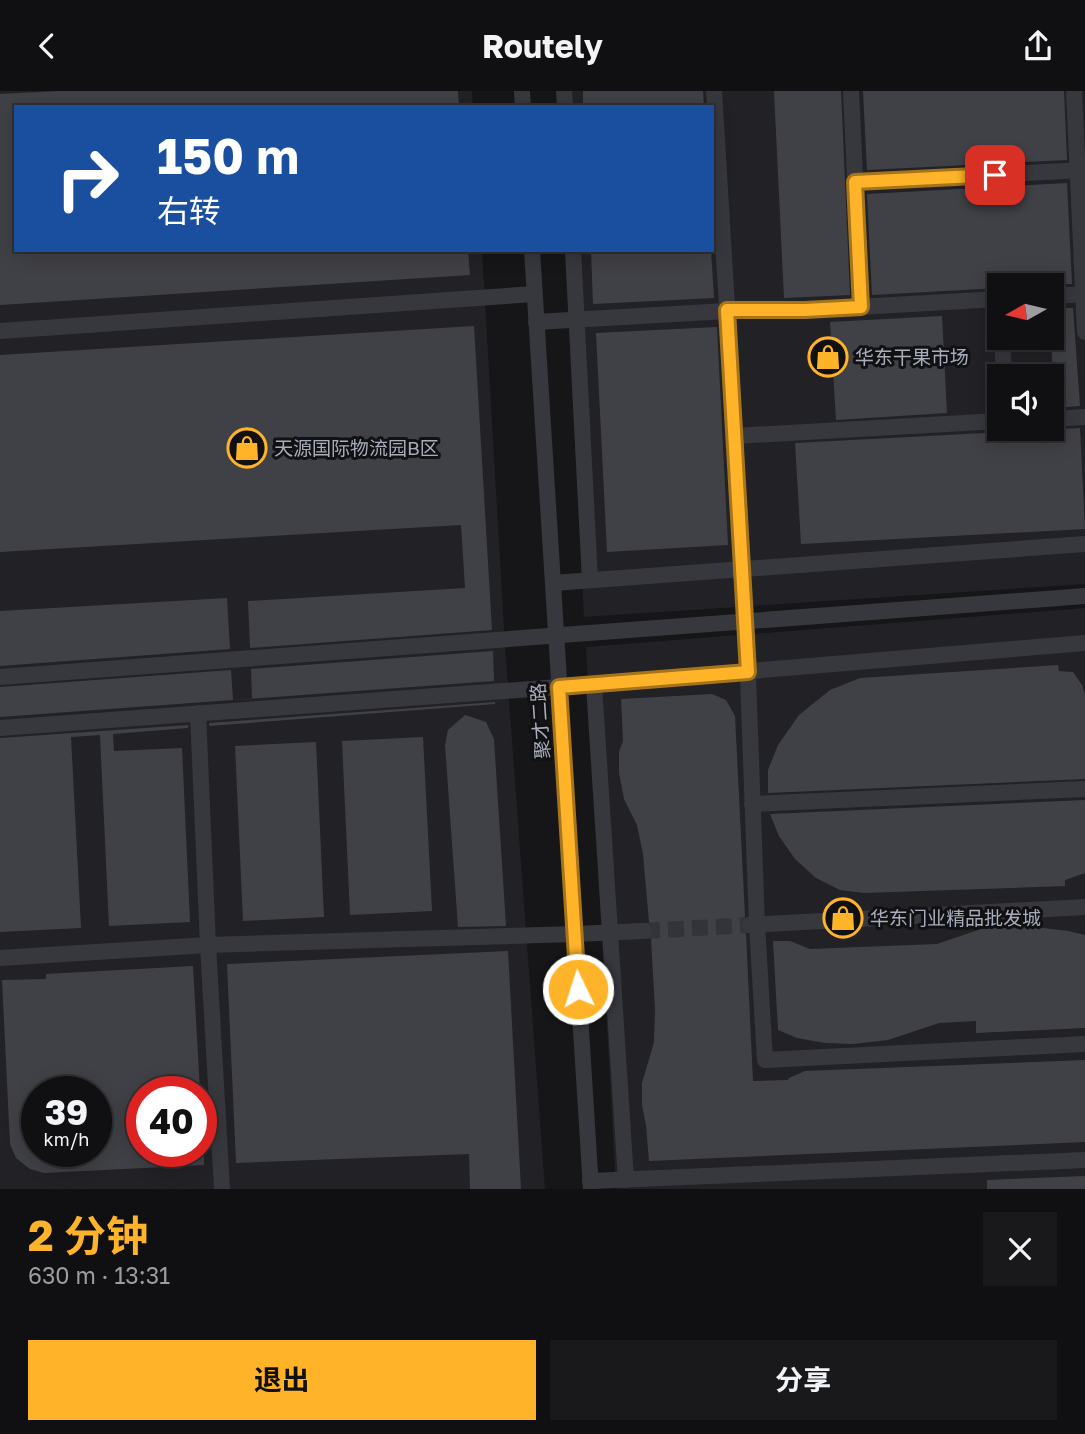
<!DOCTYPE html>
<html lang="zh">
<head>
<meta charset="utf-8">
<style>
  :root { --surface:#101013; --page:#19191c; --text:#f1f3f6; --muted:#9c9da0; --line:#303033; --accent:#ffb328 }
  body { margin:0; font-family:"Golos Text","Noto Sans SC",sans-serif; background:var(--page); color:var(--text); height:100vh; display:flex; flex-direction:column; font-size:26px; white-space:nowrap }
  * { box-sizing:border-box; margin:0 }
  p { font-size:23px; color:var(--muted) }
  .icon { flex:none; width:38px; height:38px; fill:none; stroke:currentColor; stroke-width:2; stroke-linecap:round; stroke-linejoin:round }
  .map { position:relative; height:1098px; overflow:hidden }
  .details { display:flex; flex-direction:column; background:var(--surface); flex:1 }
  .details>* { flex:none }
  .hud { position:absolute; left:14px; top:14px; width:700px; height:147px; border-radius:0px; box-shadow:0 4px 18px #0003,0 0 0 2px var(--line); background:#1a4fa0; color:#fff; overflow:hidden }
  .needle { width:46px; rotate:262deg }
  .buttons { position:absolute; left:987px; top:182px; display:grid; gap:14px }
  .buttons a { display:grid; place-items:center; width:77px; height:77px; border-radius:0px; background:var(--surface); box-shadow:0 4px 18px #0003,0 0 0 2px var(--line); font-size:35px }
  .speed { position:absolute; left:21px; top:985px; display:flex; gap:14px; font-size:35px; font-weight:700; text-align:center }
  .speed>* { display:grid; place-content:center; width:91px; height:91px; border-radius:50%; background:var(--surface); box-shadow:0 4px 18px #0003,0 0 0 2px var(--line); line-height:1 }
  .speed small { font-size:18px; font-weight:400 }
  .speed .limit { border:10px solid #d22; background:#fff; color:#111 }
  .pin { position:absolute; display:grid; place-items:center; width:60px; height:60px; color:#fff; margin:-30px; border-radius:14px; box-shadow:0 4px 10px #0006 }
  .me { position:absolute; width:77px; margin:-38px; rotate:356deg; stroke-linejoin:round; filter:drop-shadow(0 0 5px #0008) }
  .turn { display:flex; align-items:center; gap:24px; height:147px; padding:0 28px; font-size:32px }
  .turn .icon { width:91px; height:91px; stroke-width:2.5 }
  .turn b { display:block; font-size:49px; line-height:60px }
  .round { display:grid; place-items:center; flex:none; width:74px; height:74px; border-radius:0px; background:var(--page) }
  .summary { display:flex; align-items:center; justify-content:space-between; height:119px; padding:0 28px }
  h1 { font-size:42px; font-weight:700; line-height:52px; color:var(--accent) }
  .action { display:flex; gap:14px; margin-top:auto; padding:14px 28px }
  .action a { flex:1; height:80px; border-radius:0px; background:var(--accent); color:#111; font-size:28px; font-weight:700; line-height:80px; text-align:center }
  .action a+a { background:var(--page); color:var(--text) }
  header { display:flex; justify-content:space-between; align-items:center; height:91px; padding:0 28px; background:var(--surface); font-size:32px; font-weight:700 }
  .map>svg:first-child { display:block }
</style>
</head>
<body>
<header><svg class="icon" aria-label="back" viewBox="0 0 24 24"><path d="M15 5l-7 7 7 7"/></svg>Routely<svg class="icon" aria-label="share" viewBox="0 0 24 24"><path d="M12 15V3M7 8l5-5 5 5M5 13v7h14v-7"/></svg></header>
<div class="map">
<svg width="1085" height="1098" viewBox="0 0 1085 1098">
  <rect width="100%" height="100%" fill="#161619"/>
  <g fill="#222226" fill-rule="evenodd">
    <path d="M0,0H472L473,16H16V159H482L505,555L545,1098H0ZM37,1001H96V1060H37ZM142,1001H201V1060H142Z"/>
    <path d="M557,0H1085V493L584,526L565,159H712V16H558ZM999,194H1052V247H999ZM999,285H1052V338H999Z"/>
    <polygon points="1085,517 1085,1098 616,1098 586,556"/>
  </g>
  <g fill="#404146" fill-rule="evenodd">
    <polygon points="59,0 458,0 459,16 16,16 16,159 468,159 470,184 0,214 0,3"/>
    <polygon points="583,0 703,0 704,16 583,16"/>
    <polygon points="774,0 841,0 850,204 784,207"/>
    <polygon points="863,0 1064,0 1067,69 867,79"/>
    <polygon points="1067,92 1072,193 999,194 999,197 872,204 867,103"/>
    <polygon points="591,159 711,159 714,207 593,213"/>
    <polygon points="1052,217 1073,217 1080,315 1054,317 1051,247"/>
    <polygon points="942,225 947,322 836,329 830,231"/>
    <polygon points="474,235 492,539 250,557 248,510 465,497 461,434 0,461 0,264"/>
    <polygon points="717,236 728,454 607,461 596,242"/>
    <polygon points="1080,337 1085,438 801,453 795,352"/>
    <polygon points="227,507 230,558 0,575 0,520"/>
    <polygon points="493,560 494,590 0,626 0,596 231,579 233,609 252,608 251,578"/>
    <polygon points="1058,574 1059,580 1073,581 1082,594 1085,603 1085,688 768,702 768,679 778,654 799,624 830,599 860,587"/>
    <polygon points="712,603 726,609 735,625 745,825 741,829 740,834 741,839 746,843 753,990 788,989 789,987 805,980 1085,969 1085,1051 649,1070 646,1034 642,1014 642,992 654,951 655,918 651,848 654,844 654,839 649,831 643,763 637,734 624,708 619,682 619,661 623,650 621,608"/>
    <polygon points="495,611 495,613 209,635 209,632"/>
    <polygon points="465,624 486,631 494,648 506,835 458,836 445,654 448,639"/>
    <polygon points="188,634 188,637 113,643 114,660 182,657 190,831 109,835 100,644 71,646 81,837 0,841 0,647"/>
    <polygon points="423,646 432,820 350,824 342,650"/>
    <polygon points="316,651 324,826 243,830 235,655"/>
    <polygon points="1085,709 1085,782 1065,789 1065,795 864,802 840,799 816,787 795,768 779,745 770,723"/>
    <polygon points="1026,835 1068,840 1085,844 1085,937 976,942 976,930 939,932 888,949 853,953 825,952 797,947 778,939 773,850 790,850 810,858 937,853 984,837"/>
    <polygon points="508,860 521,1098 470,1098 469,1063 236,1072 227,873"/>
    <path d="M193,875L200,1001H142V1060H204V1074L44,1082L30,1078L16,1067L10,1053L2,889L46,888V883ZM37,1001H96V1060H37Z"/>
    <polygon points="1085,1085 1085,1098 987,1098 987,1089"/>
  </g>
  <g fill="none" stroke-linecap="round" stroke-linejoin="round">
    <polyline stroke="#333439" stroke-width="16" stroke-dasharray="16 8" stroke-linecap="butt" points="644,840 750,834"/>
    <g stroke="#37383e" stroke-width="16">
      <polyline points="522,0 523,16"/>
      <polyline points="564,0 565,16"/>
      <polyline points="714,0 746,530 757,834 765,969 1085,953"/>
      <polyline points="851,0 861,216"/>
      <polyline points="1074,0 1085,241"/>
      <polyline points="855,91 1085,79"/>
      <polyline points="532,159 591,1098"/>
      <polyline points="573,159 590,489"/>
      <polyline points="1052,205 1085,203"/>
      <polyline points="536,231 727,220 805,219 999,208"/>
      <polyline points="0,240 534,203"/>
      <polyline points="1002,247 1004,285"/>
      <polyline points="1052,328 1085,326"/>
      <polyline points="734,345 999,330"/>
      <polyline points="553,492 1085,453"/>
      <polyline points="0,586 1085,505"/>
      <polyline points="594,594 626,1089"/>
      <polyline points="198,622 208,854 222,1098"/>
      <polyline points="0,637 559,596 1085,552"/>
      <polyline points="752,713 1085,698"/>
      <polyline points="750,834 1085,816"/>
      <polyline points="0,867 208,854 575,843 644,840"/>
      <polyline points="590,1090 1085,1069"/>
    </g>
  </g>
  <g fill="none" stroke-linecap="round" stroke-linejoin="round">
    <g stroke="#a6741a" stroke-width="18">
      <polyline id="route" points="578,898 559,596 748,581 727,219 805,219 861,216 855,91 995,84"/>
    </g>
    <use href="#route" stroke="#ffb328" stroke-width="12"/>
  </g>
  <defs>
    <g id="shop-ring" transform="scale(2.0125)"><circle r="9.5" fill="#111114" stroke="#ffb328" stroke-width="1.5"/><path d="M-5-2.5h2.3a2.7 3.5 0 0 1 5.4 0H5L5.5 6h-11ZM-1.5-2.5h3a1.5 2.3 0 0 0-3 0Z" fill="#ffb328"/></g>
  </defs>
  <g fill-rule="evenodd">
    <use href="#shop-ring" x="828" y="266"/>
    <use href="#shop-ring" x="247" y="357"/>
    <use href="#shop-ring" x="843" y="827"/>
  </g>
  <g text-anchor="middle" stroke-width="6" stroke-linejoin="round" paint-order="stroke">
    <g font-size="19" fill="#a7adba" stroke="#111114" text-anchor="start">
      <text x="855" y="273">华东干果市场</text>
      <text x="274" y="364">天源国际物流园B区</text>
      <text x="870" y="834">华东门业精品批发城</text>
    </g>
    <g font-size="19" fill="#a7adba" stroke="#111114">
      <text transform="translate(540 630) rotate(-94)" y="7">聚才二路</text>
    </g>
  </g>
</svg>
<div class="buttons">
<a><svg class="needle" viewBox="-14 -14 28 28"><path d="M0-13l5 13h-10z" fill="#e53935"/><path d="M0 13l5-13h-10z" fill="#9c9da0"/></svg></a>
<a><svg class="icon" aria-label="sound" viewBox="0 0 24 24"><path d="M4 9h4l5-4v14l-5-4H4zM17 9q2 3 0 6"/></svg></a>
</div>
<div class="speed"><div>39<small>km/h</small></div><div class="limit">40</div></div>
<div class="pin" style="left:995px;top:84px;background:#d93025"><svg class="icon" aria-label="arrive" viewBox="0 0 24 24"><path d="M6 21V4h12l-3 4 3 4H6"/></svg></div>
<svg class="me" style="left:578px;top:898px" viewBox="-20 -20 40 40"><circle r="17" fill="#ffb328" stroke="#fff" stroke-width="3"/><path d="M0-11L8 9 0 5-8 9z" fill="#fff"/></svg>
<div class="hud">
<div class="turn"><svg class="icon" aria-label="right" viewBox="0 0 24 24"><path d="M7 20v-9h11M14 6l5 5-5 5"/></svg><div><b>150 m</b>右转</div></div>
</div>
</div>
<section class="details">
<div class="summary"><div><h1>2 分钟</h1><p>630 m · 13:31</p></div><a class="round"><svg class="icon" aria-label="close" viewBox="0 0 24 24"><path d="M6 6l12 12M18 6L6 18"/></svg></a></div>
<div class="action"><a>退出</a><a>分享</a></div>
</section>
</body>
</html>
